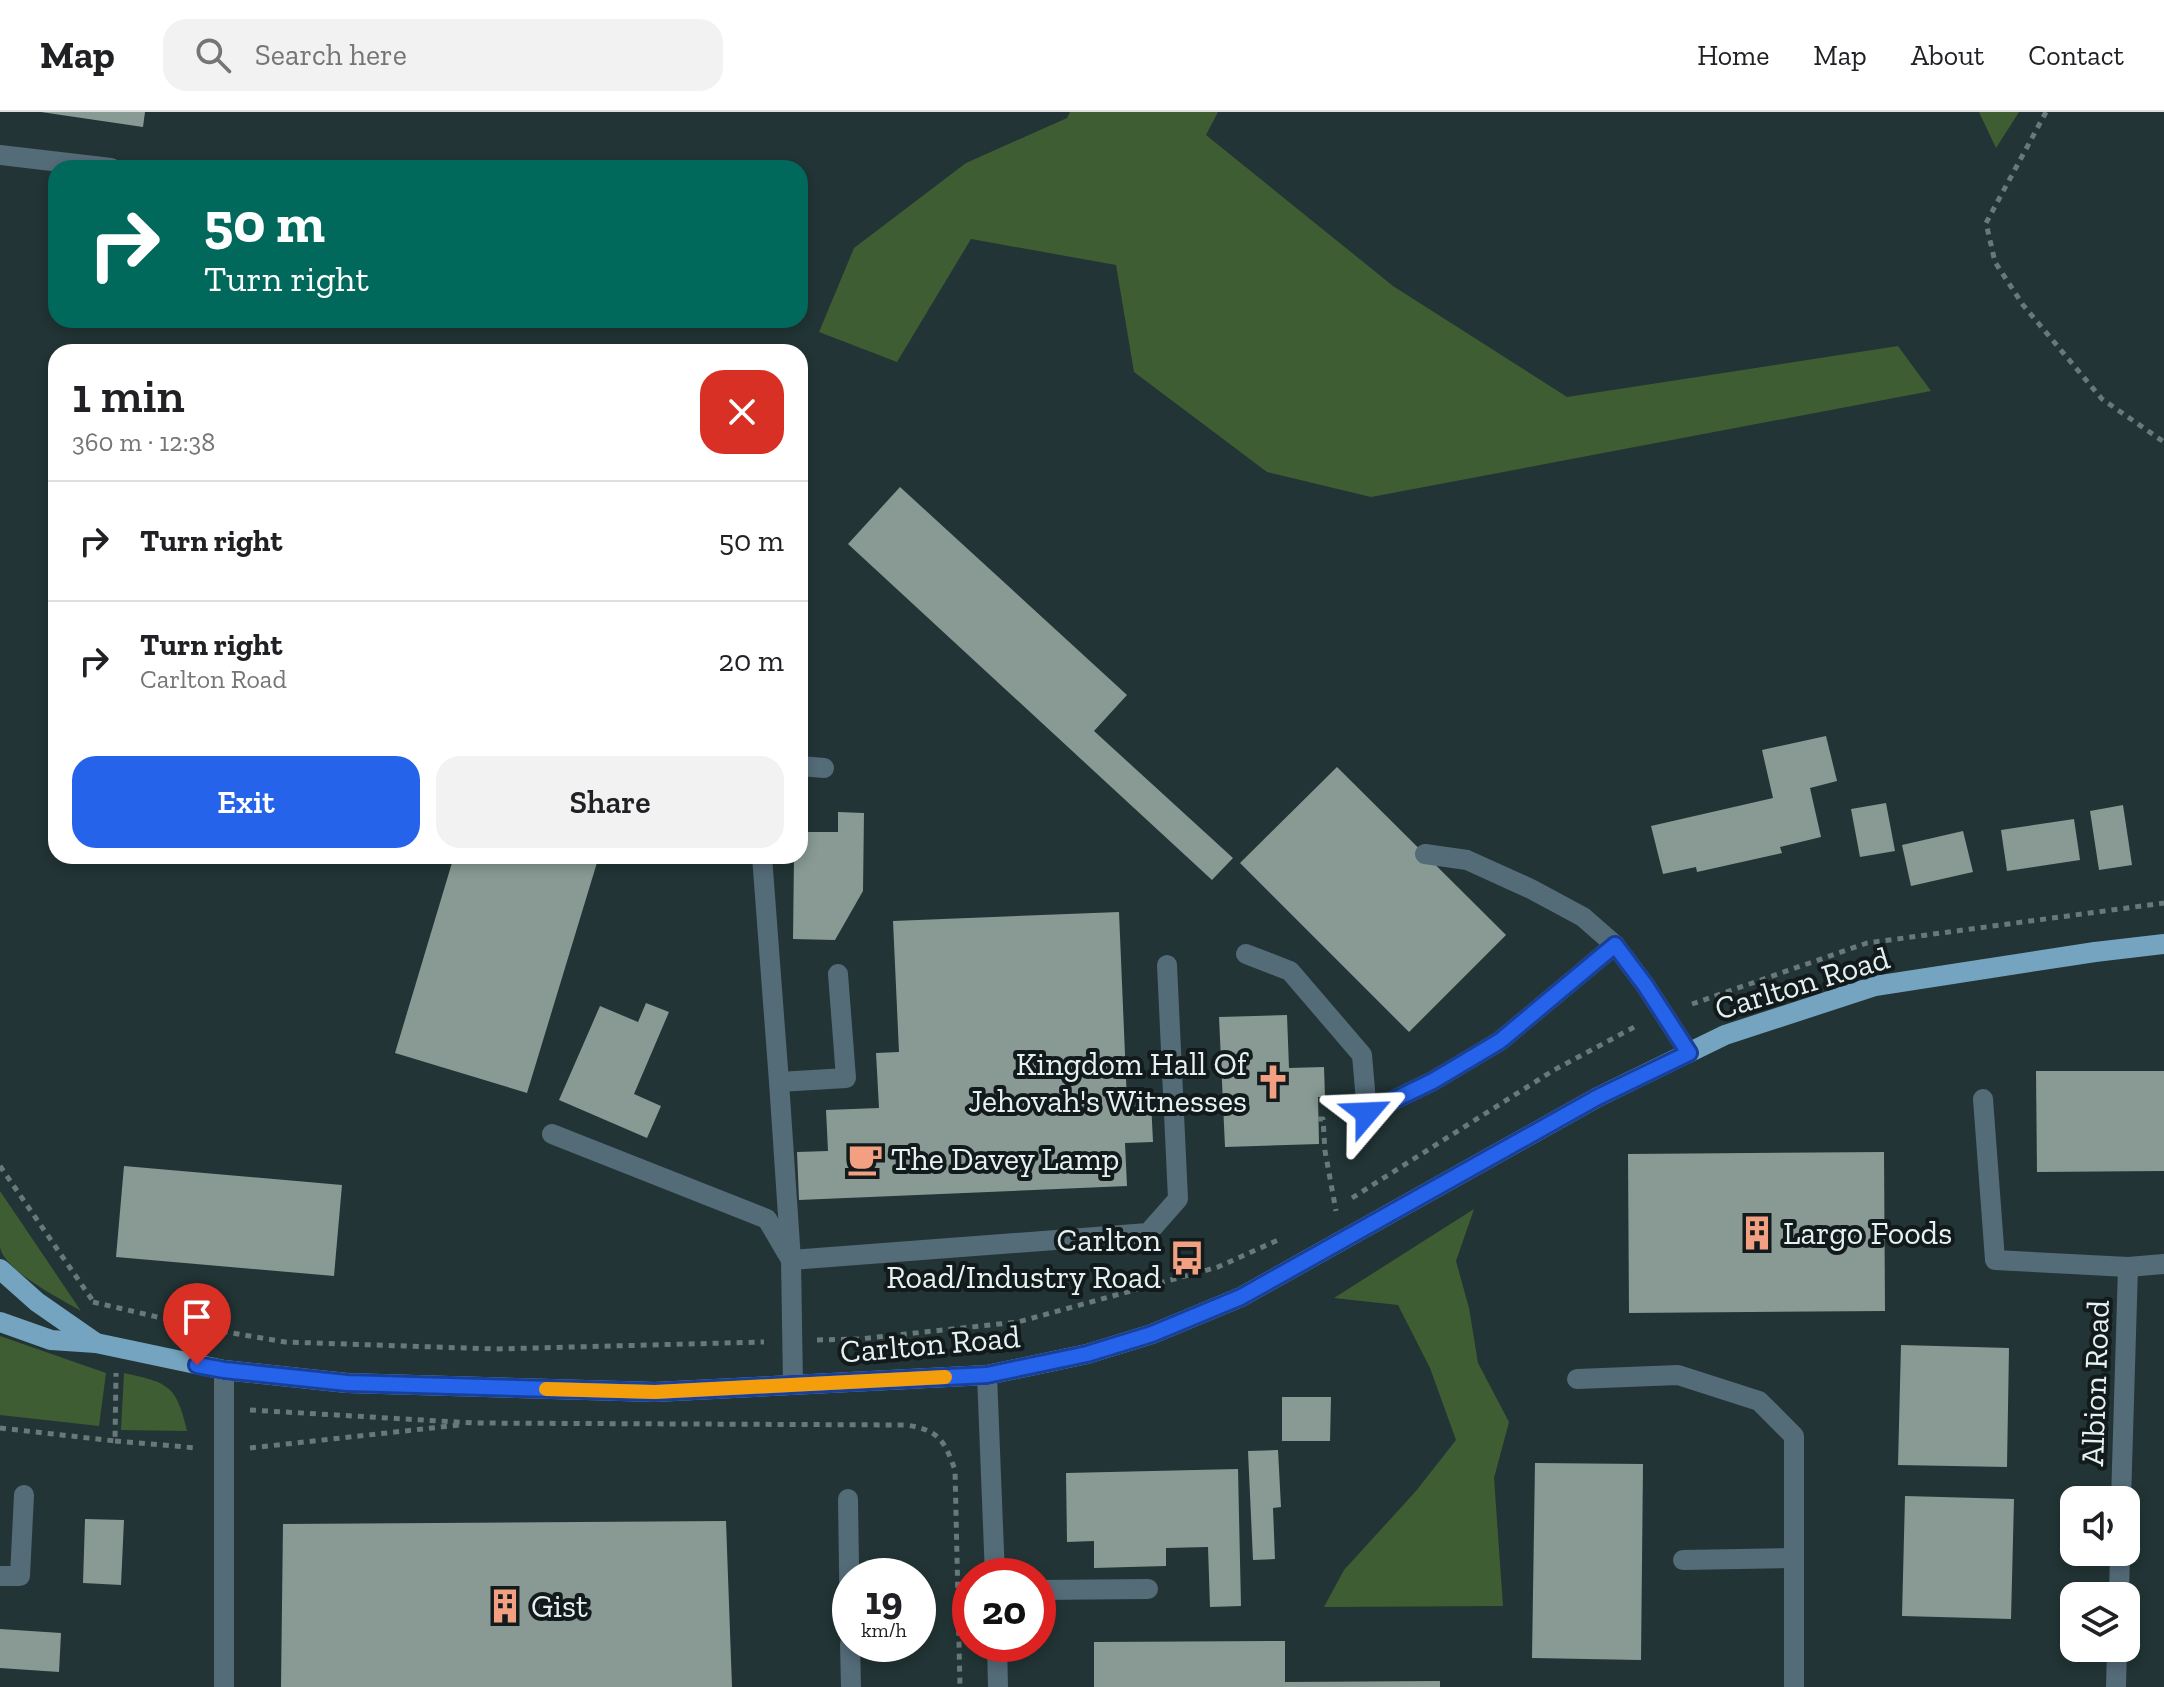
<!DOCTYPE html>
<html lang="en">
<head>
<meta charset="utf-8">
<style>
  :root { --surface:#fff; --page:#f2f2f2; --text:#202124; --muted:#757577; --line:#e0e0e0; --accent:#2563eb }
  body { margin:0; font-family:"Zilla Slab",serif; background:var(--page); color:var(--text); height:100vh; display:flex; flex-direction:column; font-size:30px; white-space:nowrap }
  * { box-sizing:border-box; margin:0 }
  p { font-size:26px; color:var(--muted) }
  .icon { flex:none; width:44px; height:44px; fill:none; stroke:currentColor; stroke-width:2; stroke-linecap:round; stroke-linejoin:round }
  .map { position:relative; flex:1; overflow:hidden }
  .side { position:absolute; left:48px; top:232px; width:760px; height:520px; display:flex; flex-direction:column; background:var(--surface); border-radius:24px; box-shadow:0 4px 12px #0003 }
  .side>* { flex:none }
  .guide { position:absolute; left:48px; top:48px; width:760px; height:168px; border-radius:24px; box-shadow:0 4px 12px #0003; background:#00695c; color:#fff; overflow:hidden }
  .controls { position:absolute; left:2060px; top:1374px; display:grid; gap:16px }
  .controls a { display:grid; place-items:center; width:80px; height:80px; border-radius:16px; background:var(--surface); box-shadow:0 4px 12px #0003; font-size:40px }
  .speed { position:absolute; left:832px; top:1446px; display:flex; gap:16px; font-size:40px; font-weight:700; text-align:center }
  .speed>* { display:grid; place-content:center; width:104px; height:104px; border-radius:50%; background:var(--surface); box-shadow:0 4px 12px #0003; line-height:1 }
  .speed small { font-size:20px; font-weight:400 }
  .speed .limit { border:12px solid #d22; background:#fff; color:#111 }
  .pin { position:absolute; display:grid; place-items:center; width:68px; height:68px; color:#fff; margin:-82px -34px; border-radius:50% 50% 50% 0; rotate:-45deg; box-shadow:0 0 8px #0007 }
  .pin .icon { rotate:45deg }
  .me { position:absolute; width:88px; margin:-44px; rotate:64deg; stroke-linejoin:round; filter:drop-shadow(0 0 6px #0008) }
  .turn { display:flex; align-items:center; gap:28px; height:168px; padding:0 24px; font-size:36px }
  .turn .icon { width:104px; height:104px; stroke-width:2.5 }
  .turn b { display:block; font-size:56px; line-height:68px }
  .round { display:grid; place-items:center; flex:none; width:84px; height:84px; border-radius:24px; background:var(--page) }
  .head { display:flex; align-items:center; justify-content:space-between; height:136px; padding:0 24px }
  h1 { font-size:48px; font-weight:600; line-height:60px }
  .button { display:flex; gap:16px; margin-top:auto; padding:16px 24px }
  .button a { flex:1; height:92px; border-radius:24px; background:var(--accent); color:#fff; font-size:32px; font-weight:600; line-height:92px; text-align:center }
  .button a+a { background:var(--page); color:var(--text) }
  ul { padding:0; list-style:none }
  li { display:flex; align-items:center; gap:24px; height:120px; padding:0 24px; border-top:2px solid var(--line) }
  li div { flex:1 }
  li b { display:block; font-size:30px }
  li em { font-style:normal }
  header { display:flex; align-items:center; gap:48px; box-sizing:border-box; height:112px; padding:0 40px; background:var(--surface); border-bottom:2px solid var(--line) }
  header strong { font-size:38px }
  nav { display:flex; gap:44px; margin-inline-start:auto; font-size:28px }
  .search { width:560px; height:72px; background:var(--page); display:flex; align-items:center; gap:20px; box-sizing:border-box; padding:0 28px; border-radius:24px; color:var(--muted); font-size:30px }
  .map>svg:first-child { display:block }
</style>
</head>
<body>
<header>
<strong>Map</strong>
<div class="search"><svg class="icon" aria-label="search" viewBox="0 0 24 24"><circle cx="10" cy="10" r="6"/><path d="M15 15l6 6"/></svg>Search here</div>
<nav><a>Home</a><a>Map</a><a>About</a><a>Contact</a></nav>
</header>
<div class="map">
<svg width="2164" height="1575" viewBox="0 0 2164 1575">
  <rect width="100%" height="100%" fill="#223435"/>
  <g fill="#3e5d32">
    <polygon points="1070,0 1218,0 1206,23 1393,174 1567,285 1898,234 1931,279 1371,385 1267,360 1134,260 1116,153 971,127 897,250 819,220 854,136 966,51 1067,6"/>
    <polygon points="1979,0 2019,0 1996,36"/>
    <path d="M0,1079L81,1199C61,1187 4,1159 0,1135C0,1117 0,1097 0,1079Z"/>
    <polygon points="1474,1097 1456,1149 1469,1196 1478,1251 1509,1310 1494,1366 1503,1494 1324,1495 1344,1458 1416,1379 1456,1328 1430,1256 1398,1193 1334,1186"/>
    <polygon points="0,1224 106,1261 99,1314 0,1303"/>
    <path d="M124,1261C169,1271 176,1273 187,1319L121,1318Z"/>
  </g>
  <g fill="#889a93">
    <polygon points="41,0 145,0 143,15"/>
    <polygon points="900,375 1127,583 1094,619 1233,746 1212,768 848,432"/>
    <polygon points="1826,624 1837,669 1810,676 1821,725 1780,735 1782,741 1697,760 1696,755 1663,762 1651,714 1773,686 1762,638"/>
    <polygon points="1337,655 1506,823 1409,920 1240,751"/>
    <polygon points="1886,691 1895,739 1860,745 1851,697"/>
    <polygon points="2123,693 2132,753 2099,758 2090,699"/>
    <polygon points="838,700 864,701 863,779 835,828 793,827 794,744 800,744 800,720 838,720"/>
    <polygon points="2074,707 2080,748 2007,759 2001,718"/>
    <polygon points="1963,719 1973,760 1911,774 1902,733"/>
    <polygon points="454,744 599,744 527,981 395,941"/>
    <polygon points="1119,800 1127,990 1151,989 1153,1030 1125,1031 1127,1074 799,1088 797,1040 828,1039 826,998 879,996 876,941 899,940 893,809"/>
    <polygon points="646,891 669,900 634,982 661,994 647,1026 559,988 600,894 638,910"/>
    <polygon points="1287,903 1289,956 1324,955 1325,985 1318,985 1319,1032 1225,1035 1219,905"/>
    <polygon points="2036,959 2164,959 2164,1059 2037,1060"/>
    <polygon points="1884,1040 1885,1199 1629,1201 1628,1042"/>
    <polygon points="124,1054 342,1073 334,1164 116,1145"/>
    <polygon points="1901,1233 2009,1236 2007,1355 1898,1353"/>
    <polygon points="1282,1285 1331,1285 1330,1329 1282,1329"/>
    <polygon points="1278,1338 1281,1395 1273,1396 1275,1447 1253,1448 1248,1339"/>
    <polygon points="1535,1351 1643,1352 1641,1548 1532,1546"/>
    <polygon points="1238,1357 1241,1494 1210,1495 1208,1435 1166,1436 1166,1454 1094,1456 1094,1429 1067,1430 1066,1361"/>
    <polygon points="1905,1384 2014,1387 2011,1507 1902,1504"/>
    <polygon points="85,1407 124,1408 121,1473 83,1471"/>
    <polygon points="726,1409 732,1575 281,1575 283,1412"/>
    <polygon points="0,1517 61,1521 59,1560 0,1556"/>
    <polygon points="1285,1529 1285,1570 1440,1569 1440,1575 1094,1575 1094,1530"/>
  </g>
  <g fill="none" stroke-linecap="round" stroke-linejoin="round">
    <g stroke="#69797a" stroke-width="5" stroke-dasharray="6 6" stroke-linecap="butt">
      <polyline points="2046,0 1986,111 1995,150 2023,193 2102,287 2164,330"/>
      <polyline points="1692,892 1867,831 2164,791"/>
      <polyline points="1318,1007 1323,1007 1325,1039 1336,1099"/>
      <polyline points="0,1054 95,1192"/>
      <polyline points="1352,1086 1554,958 1638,913"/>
      <polyline points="93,1190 209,1217 285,1230 496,1237 764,1230"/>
      <polyline points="817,1228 859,1227 1018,1210 1218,1155 1278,1128"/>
      <path d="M250,1298L474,1311L906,1313C939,1318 944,1328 955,1358L960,1575"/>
      <polyline points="0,1316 115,1329 116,1261"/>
      <polyline points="115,1329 197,1336"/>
      <polyline points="250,1336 459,1313"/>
    </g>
    <g stroke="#546b78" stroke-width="20">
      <polyline points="0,43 111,56"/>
      <polyline points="800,654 824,656"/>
      <polyline points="1425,742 1467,748 1531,777 1583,805 1615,833"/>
      <polyline points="762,744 779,970"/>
      <polyline points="1246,842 1290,859 1362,943 1367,1001 1433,969 1500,929 1615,833 1645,873 1689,941"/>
      <polyline points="1983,987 1995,1148 2128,1155 2164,1152"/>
      <polyline points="552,1022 767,1107 791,1148 1148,1121 1178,1087 1167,853"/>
      <polyline points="987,1263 995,1464"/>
      <polyline points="1577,1267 1678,1263 1759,1289 1794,1324 1794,1575"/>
      <polyline points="793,1273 791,1148 779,970 846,966 838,862"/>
      <polyline points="848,1387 850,1523"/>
      <polyline points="2121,1388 2128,1155"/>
      <polyline points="1683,1448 1793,1446"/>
      <polyline points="0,1464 20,1464 24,1383"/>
      <polyline points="1038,1478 1148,1477"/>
      <polyline points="2119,1484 2120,1440"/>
      <polyline points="850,1532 851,1575"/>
      <polyline points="997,1532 998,1575"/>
      <polyline points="224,1575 224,1258"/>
      <polyline points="2116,1575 2117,1536"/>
    </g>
    <g stroke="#74a4bf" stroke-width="20">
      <polyline points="0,1157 37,1190 96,1231"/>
      <polyline points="0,1210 51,1228 96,1231 224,1258 347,1271 655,1280 987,1263 1087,1242 1152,1222 1241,1185 1598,985 1725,923 1875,874 2095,840 2164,832"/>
    </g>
  </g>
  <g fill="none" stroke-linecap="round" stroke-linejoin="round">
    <g stroke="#184099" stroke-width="20">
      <polyline id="route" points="197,1253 224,1258 347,1271 655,1280 987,1263 1087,1242 1152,1222 1241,1185 1598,985 1689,941 1645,873 1615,833 1500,929 1433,969 1367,1001"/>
    </g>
    <use href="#route" stroke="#2563eb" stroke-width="14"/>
    <polyline stroke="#f59e0b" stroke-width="14" points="546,1277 655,1280 945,1265"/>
  </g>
  <defs>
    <g id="church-bare" transform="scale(2.76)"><path d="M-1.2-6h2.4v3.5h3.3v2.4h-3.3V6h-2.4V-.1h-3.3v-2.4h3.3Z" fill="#f3a082" stroke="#121a1b" stroke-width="2.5" paint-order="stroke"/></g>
    <g id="cafe-bare" transform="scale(2.76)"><path d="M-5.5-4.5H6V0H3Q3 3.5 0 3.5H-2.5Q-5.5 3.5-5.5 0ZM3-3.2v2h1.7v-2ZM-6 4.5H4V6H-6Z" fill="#f3a082" stroke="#121a1b" stroke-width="2.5" paint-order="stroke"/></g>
    <g id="building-bare" transform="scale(2.76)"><path d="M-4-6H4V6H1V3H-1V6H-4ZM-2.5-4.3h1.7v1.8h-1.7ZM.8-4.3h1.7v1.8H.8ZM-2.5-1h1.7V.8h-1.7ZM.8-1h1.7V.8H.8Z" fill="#f3a082" stroke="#121a1b" stroke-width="2.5" paint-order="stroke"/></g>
    <g id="bus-bare" transform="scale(2.76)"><path d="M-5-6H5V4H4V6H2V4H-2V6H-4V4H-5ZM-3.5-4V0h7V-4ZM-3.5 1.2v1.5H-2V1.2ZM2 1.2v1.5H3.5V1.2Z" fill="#f3a082" stroke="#121a1b" stroke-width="2.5" paint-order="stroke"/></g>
  </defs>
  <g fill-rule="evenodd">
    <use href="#church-bare" x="1273" y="970"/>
    <use href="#cafe-bare" x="865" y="1047"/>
    <use href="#building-bare" x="1757" y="1121"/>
    <use href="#bus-bare" x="1187" y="1146"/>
    <use href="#building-bare" x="505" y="1494"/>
  </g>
  <g text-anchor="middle" stroke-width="8" stroke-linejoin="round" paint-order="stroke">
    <g font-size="32" fill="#e6f1f2" stroke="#121a1b">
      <text transform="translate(1802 871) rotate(-17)" y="11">Carlton Road</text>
      <text transform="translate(930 1232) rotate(-5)" y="11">Carlton Road</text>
      <text transform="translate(2095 1271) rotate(-88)" y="11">Albion Road</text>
    </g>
    <g font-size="32" fill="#e6f1f2" stroke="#121a1b" text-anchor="start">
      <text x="1247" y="963" text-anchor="end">Kingdom Hall Of<tspan x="1247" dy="37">Jehovah's Witnesses</tspan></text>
      <text x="891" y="1058">The Davey Lamp</text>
      <text x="1783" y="1132">Largo Foods</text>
      <text x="1161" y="1139" text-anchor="end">Carlton<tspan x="1161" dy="37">Road/Industry Road</tspan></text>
      <text x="531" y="1505">Gist</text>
    </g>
  </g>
</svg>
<div class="controls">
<a><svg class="icon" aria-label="sound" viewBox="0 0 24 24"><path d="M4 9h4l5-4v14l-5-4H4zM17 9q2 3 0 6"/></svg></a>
<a><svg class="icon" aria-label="layers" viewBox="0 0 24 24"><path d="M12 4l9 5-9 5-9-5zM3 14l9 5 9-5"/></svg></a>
</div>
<div class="speed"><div>19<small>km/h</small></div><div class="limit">20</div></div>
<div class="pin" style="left:197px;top:1253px;background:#d93025"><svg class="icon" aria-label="arrive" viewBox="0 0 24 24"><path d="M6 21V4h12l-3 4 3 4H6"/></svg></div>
<svg class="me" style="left:1367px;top:1001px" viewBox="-20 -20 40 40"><path d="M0-17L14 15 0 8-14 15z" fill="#2563eb" stroke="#fff" stroke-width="4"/></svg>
<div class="guide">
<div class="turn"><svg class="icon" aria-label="right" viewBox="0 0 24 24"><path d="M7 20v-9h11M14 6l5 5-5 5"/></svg><div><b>50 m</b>Turn right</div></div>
</div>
<section class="side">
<div class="head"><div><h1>1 min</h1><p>360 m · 12:38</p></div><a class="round" style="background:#d93025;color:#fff"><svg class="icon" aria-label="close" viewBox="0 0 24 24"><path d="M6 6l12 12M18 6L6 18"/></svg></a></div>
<ul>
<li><svg class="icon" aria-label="right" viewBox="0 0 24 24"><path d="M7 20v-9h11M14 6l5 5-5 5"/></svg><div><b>Turn right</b></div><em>50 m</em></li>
<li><svg class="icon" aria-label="right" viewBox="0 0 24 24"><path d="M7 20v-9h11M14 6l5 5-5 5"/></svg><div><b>Turn right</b><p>Carlton Road</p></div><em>20 m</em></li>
</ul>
<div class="button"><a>Exit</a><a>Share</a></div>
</section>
</div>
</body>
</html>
